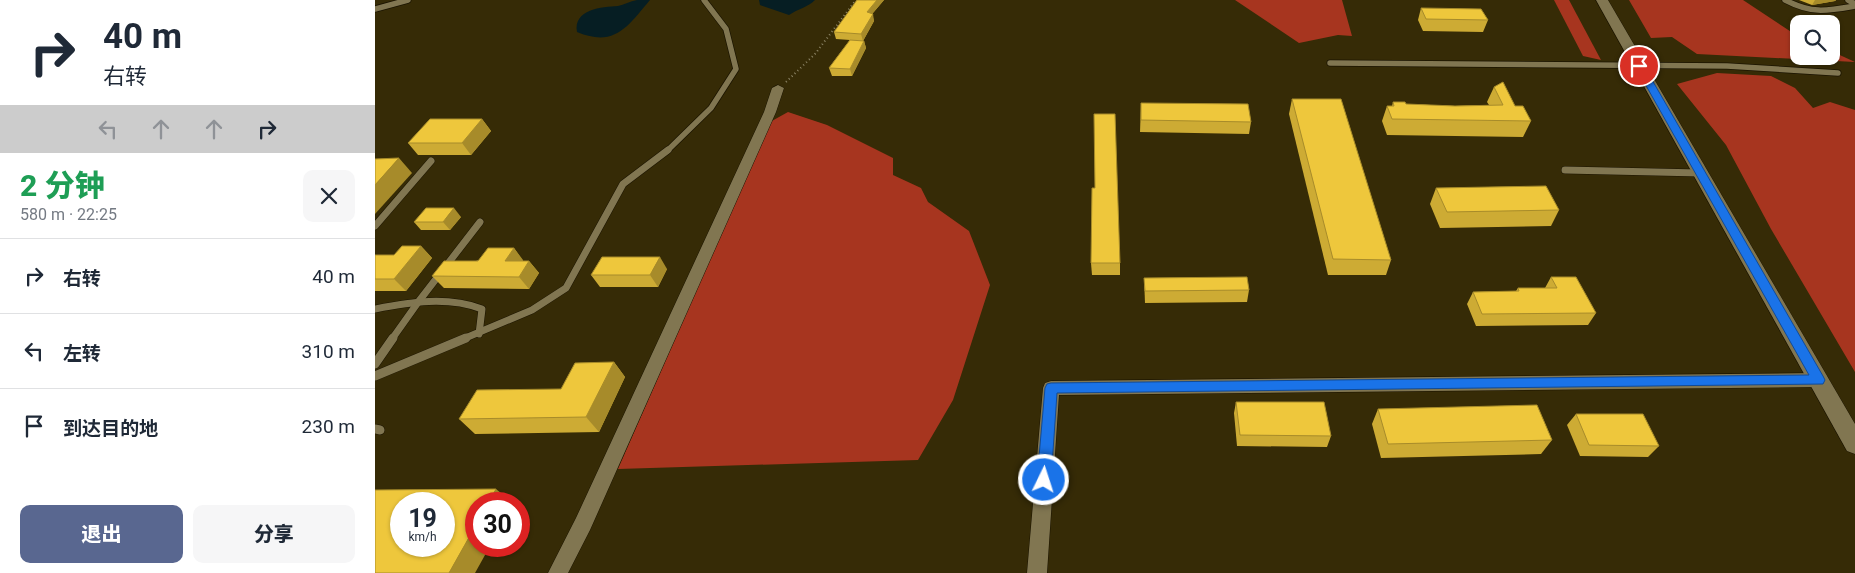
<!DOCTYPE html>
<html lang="zh">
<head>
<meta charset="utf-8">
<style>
  :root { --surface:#fff; --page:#f6f6f7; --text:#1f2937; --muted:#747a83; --line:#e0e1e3; --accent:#596790 }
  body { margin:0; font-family:Roboto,"Noto Sans SC",sans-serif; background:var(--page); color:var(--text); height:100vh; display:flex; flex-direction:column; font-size:19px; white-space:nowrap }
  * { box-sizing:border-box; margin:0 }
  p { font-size:16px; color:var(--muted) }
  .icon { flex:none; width:28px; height:28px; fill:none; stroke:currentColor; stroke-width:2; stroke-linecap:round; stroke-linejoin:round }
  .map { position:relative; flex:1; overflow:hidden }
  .sheet { display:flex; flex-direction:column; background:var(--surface); width:375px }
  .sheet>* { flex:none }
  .banner { background:#fff; color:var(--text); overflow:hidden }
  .controls { position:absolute; left:1415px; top:15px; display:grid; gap:10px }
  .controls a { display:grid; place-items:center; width:50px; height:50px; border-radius:10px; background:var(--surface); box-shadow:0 1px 4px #0004; font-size:25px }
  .speed { position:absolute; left:15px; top:492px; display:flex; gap:10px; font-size:25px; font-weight:700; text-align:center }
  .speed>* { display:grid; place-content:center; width:65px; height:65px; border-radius:50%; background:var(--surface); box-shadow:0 1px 4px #0004; line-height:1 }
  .speed small { font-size:12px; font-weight:400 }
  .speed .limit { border:8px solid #d22; background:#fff; color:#111 }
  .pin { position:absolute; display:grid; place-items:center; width:42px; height:42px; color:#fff; margin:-21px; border:2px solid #fff; border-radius:50%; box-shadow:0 1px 5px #0007 }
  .me { position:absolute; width:55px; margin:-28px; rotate:4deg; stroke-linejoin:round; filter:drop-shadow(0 0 4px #0008) }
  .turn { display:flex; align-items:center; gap:18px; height:105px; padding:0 20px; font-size:22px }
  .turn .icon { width:65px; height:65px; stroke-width:2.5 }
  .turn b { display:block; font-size:35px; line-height:42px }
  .lanes { display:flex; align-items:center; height:48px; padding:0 20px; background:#0003; justify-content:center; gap:25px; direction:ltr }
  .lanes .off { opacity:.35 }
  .round { display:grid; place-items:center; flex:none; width:52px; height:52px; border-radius:10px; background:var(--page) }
  .headline { display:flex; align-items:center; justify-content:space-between; height:85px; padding:0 20px }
  h1 { font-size:30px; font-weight:800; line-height:38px; color:#1e9e55 }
  .button { display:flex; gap:10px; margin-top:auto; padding:10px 20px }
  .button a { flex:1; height:58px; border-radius:10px; background:var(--accent); color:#fff; font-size:20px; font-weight:800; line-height:58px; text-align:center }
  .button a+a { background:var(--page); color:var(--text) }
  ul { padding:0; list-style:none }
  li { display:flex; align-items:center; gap:15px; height:75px; padding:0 20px; border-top:1px solid var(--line) }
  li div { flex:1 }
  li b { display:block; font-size:19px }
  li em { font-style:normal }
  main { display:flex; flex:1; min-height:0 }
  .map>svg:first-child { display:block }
</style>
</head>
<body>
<main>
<section class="sheet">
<div class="banner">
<div class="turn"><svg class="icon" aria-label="right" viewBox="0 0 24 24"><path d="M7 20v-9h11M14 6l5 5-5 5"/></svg><div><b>40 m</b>右转</div></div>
<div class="lanes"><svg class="icon off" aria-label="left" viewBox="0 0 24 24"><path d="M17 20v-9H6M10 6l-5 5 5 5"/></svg><svg class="icon off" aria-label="ahead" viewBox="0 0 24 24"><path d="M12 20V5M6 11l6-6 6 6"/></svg><svg class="icon off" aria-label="ahead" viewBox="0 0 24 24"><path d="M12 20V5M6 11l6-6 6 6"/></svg><svg class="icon" aria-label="right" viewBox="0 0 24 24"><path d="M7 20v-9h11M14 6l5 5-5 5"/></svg></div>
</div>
<div class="headline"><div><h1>2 分钟</h1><p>580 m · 22:25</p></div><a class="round"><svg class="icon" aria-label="close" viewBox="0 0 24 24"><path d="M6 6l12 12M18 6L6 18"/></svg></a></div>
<ul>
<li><svg class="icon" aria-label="right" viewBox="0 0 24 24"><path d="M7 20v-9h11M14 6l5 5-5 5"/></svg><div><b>右转</b></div><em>40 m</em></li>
<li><svg class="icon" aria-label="left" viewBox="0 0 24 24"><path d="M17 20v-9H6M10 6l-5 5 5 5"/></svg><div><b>左转</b></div><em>310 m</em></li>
<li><svg class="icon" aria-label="arrive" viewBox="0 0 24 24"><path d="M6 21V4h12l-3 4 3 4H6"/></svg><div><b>到达目的地</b></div><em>230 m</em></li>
</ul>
<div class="button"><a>退出</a><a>分享</a></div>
</section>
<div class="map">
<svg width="1480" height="573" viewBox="0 0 1480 573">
  <rect width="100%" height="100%" fill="#362b06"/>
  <g fill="#a7351f">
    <polygon points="860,0 967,0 977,36 963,35 924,43"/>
    <polygon points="1179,0 1194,0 1226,60 1208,56"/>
    <polygon points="1254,0 1368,0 1424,37 1424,56 1456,56 1456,51 1480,62 1322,54 1297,37 1276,38"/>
    <polygon points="1342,73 1396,76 1420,88 1438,108 1455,102 1480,110 1480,372 1396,229 1351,145 1302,84"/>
    <polygon points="413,112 452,125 518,158 518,175 546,188 553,202 594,231 615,285 578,400 543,460 243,469 395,122"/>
  </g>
  <g fill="#061e23">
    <path d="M262,0H275C253,26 240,48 202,32C198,9 227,7 243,6C249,5 255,1 262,0Z"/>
    <path d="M384,0H440C433,7 423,9 414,15L385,5Z"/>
  </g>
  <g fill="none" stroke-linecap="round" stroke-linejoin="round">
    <g stroke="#1b1400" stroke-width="7">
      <g id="service-far2">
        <path d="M1410,0C1437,14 1451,11 1480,6"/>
        <polyline points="1473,0 1480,4"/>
        <polyline points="0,9 33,0"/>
        <polyline points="955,63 1352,66 1463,73"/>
        <polyline points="292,151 336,108 361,69 351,29 329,0"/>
      </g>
    </g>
    <g stroke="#1b1400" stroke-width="8">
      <g id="service-far1">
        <polyline points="1190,170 1325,173"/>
        <polyline points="0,226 56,161"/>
        <path d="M0,309C36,302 72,296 107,309L104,334"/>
        <polyline points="17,339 44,301 105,222"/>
        <polyline points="88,339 157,310 191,288 248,184 293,150"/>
      </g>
    </g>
    <g stroke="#1b1400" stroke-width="10">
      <g id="service">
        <polyline points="0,364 18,338"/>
        <polyline points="0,376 91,338"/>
        <polyline points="0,429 5,430"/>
      </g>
    </g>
    <g stroke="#1b1400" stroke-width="1">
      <g id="minor">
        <polygon points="403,85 409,88 401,112 215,530 193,573 173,573 201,518 389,112 397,88"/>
        <polygon points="1443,373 1449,375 1451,380 1449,385 1443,387 684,395 672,573 652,573 668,388 670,383 676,381"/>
      </g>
    </g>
    <g stroke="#1b1400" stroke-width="1">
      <polygon id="tertiary" points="1221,0 1233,0 1480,424 1480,454 1472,451"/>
    </g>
    <polyline stroke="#8c8466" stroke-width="2" stroke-dasharray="1 3" stroke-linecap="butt" points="411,82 440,54 481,0"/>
    <use href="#service-far2" stroke="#817651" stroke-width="5.5"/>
    <use href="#service-far1" stroke="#817651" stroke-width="7"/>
    <use href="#service" stroke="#817651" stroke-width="9"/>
    <use href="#minor" fill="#817651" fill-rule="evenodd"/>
    <use href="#tertiary" fill="#817651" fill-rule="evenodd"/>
  </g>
  <g fill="#cdab34">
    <polygon points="482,0 509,0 497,14 499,21 488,41 489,41 491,48 477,76 457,76 454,68 475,40 461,39 459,32"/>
    <polygon points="1424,0 1461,0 1460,1 1437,5"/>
    <polygon points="1046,8 1113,20 1108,32 1048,31 1043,20"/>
    <polygon points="1119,87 1156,121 1148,137 1012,135 1007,121 1012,106 1017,106 1018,102 1031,104 1080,106 1114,105 1112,102"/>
    <polygon points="917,99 1016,260 1011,275 953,275 914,114"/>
    <polygon points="766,103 876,122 874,134 765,132"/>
    <polygon points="107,119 116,131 96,155 43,155 33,143"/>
    <polygon points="1061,188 1184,210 1176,226 1065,228 1055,204"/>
    <polygon points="86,217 75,230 46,230 39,222"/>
    <polygon points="46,246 57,258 31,291 0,291 0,255 19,255"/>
    <polygon points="139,248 148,261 154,261 164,273 154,289 69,288 57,276"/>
    <polygon points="716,263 745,263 745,275 717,275"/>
    <polygon points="292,269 283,287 225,287 216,275"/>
    <polygon points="1176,277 1221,313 1213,325 1101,326 1092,304 1098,292 1141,291 1143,288 1170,288"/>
    <polygon points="769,278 874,290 872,302 770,303"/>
    <polygon points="239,362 250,377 224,432 100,434 84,419 186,389"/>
    <polygon points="861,402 956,436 952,447 862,446 859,413"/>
    <polygon points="1003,409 1177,440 1166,454 1006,458 997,424"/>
    <polygon points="1201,414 1284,446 1273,457 1205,456 1192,425"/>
  </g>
  <g fill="#a78b2a">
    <polygon points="502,0 509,0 493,19 492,12"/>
    <polygon points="1440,0 1461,0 1460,1 1437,5"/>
    <polygon points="498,14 499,21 488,41 486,34"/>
    <polygon points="489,41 491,48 477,76 475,69"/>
    <polygon points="107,119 116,131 96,155 87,143"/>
    <polygon points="24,158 37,173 0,214 0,185"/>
    <polygon points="79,208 86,217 75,230 68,222"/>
    <polygon points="46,246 57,258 31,291 19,279"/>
    <polygon points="139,248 148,260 140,273 130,261"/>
    <polygon points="285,257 292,269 283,287 275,275"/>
    <polygon points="154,261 164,273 154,289 144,277"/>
    <polygon points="239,362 250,377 224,432 211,417"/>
    <polygon points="121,489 138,503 137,504 113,504"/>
    <polygon points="101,525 101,546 115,546 100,573 74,573"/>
  </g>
  <g fill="#eec73c" stroke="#a78b2a" fill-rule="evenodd">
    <polygon points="482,0 502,0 492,12 498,14 486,34 459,32"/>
    <polygon points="1046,8 1106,9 1113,20 1051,19"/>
    <polygon points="475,40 489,41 475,69 454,68"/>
    <polygon points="1128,82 1140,106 1148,106 1156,121 1017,119 1012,106 1019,106 1018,102 1030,102 1031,104 1080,106 1128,105 1119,87"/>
    <polygon points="917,99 966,99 1016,260 958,259"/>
    <polygon points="766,103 873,104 876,122 766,120"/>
    <polygon points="719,114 740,114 745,263 716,263 717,188 720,188"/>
    <polygon points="55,119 107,119 87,143 33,143"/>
    <polygon points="24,158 0,185 0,159"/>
    <polygon points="1171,186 1184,210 1072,212 1061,188"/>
    <polygon points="51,208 79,208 68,222 39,222"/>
    <polygon points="27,246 46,246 19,279 0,279 0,255 19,255"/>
    <polygon points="113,248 139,248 130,261 154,261 144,277 57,276 69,261 103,261"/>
    <polygon points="227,257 285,257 275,275 216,275"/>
    <polygon points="872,277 874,290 770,291 769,278"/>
    <polygon points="1176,277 1201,277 1221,313 1107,314 1098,292 1144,291 1143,288 1182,288"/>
    <polygon points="239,362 211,417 84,419 102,390 186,389 200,363"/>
    <polygon points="861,402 949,402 956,436 865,435"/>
    <polygon points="1162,405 1177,440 1013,444 1003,409"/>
    <polygon points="1201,414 1268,414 1284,446 1214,445"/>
    <path d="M121,489L113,504H101V525L74,573H0V490ZM26,504H69V546H26Z"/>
  </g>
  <polygon fill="#1a73e8" stroke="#114b97" points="1264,63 1269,66 1448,376 1450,380 1448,384 682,393 676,480 674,485 669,487 664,485 662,480 670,388 672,384 676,383 1434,375 1260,66"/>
</svg>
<div class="controls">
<a><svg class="icon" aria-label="search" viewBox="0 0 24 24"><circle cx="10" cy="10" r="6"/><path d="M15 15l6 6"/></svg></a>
</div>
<div class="speed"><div>19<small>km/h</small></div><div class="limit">30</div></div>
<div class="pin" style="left:1264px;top:66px;background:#d93025"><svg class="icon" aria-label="arrive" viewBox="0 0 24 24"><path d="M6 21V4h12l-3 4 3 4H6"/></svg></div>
<svg class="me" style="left:669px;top:480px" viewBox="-20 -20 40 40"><circle r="17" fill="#1a73e8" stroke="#fff" stroke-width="3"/><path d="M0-11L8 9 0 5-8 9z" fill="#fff"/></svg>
</div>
</main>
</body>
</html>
